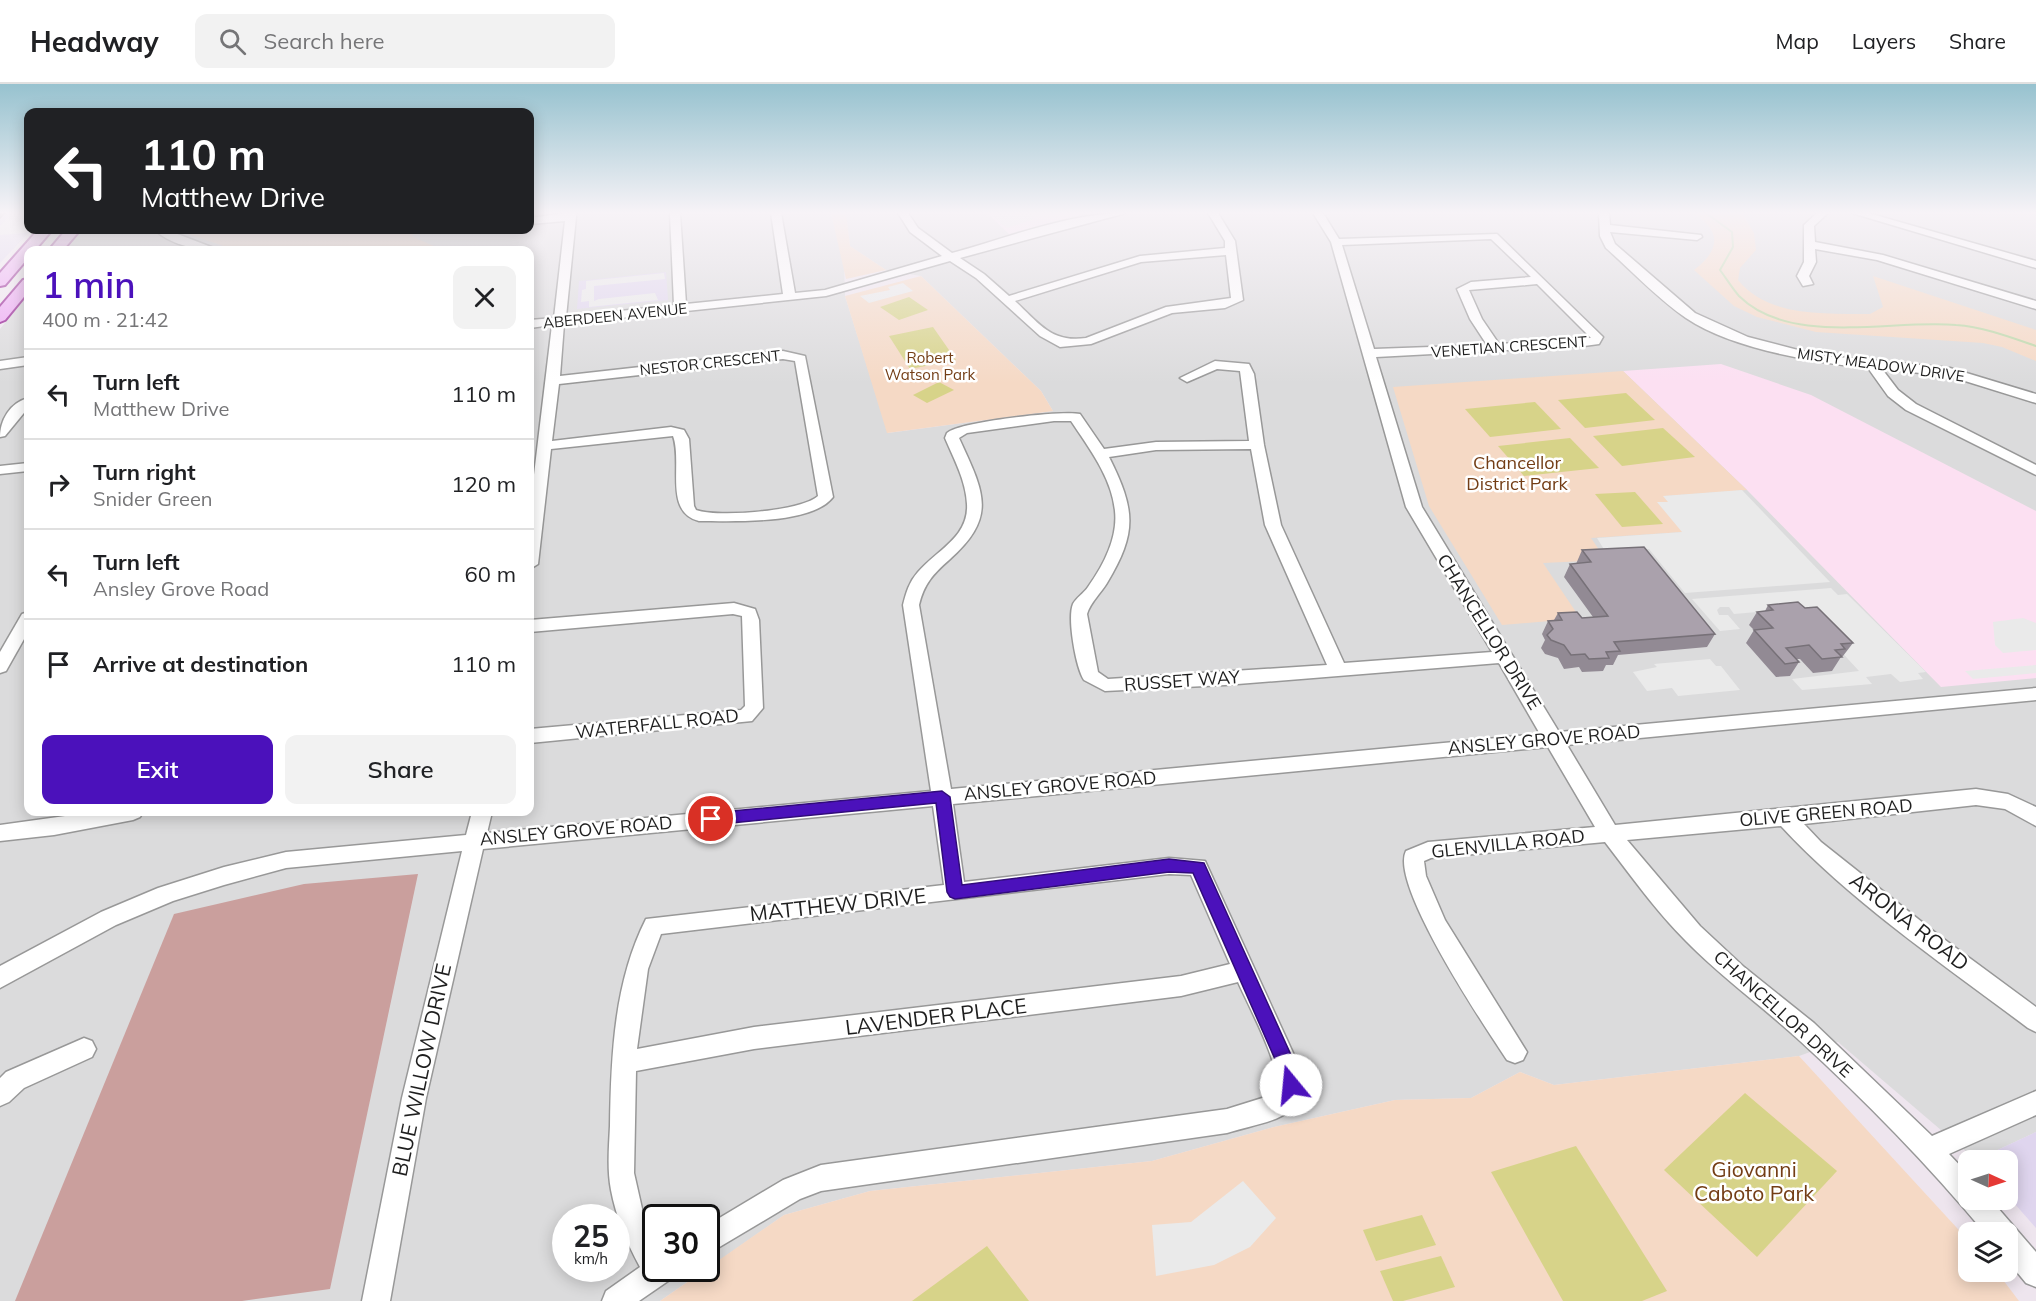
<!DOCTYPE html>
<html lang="en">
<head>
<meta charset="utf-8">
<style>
  :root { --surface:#fff; --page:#f2f2f2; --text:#202124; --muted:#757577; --line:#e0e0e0; --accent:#4b11bb }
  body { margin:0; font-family:Mulish,sans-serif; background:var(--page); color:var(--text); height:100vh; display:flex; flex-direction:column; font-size:22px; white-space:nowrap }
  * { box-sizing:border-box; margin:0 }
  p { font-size:20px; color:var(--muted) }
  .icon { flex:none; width:33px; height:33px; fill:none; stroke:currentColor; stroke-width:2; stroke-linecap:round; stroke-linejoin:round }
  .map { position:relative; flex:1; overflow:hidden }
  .panel { position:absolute; left:24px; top:162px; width:510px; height:570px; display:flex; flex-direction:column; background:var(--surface); border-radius:12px; box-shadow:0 3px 15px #0003 }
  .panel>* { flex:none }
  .banner { position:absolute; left:24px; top:24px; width:510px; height:126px; border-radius:12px; box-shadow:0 3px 15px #0003; background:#202124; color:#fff; overflow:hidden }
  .needle { width:39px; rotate:93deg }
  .controls { position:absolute; left:1958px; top:1066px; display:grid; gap:12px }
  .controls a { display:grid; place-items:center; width:60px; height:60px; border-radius:12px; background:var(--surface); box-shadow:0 3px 15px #0003; font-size:30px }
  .speed { position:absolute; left:552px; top:1120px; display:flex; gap:12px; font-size:30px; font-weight:700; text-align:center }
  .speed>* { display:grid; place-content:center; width:78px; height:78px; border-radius:50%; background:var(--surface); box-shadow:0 3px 15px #0003; line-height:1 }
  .speed small { font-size:15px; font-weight:400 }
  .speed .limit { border:3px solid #111; border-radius:9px; background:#fff; color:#111 }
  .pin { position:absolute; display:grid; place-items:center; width:51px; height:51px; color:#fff; margin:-26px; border:3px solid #fff; border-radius:50%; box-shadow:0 2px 6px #0007 }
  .me { position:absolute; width:66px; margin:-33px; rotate:343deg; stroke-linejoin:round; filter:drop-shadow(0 0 4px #0008) }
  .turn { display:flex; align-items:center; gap:21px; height:126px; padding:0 18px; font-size:27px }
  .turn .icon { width:78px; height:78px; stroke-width:2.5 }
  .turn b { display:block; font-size:42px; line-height:51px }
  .round { display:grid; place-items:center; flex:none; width:63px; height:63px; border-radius:12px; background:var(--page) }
  .summary { display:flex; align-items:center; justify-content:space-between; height:102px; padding:0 18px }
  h1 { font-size:36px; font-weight:600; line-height:45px; color:var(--accent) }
  .action { display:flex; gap:12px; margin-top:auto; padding:12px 18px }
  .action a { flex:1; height:69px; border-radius:12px; background:var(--accent); color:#fff; font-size:24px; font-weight:600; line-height:69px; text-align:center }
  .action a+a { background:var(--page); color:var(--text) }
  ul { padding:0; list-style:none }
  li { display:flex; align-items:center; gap:18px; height:90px; padding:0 18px; border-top:2px solid var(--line) }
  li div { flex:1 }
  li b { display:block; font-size:22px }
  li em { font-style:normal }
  header { display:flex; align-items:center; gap:36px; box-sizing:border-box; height:84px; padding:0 30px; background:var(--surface); border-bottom:2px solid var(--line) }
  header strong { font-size:28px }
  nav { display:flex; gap:33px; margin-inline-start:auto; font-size:21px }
  .search { width:420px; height:54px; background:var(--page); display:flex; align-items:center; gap:15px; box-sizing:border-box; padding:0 21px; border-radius:12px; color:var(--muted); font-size:22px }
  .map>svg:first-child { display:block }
</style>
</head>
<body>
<header>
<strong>Headway</strong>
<div class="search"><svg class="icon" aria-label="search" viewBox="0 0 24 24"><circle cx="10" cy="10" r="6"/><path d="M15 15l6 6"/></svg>Search here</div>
<nav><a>Map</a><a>Layers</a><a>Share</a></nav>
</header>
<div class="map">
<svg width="2036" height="1217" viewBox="0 0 2036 1217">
  <rect width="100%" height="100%" fill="#eee5ee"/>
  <path fill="#dbdbdc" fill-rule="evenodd" d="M530,129H831L844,179L845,212L888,349L1053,327L1041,307L921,192L886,186L850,162L846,129H2036V1048L1976,1076L1838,958L1799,972L1554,1001L1520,988L1471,1014L1395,1016L1274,1043L1152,1077L870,1107L784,1131L707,1185L706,1134H656V1185H706L660,1217H0V245L28,211V728H530V166H66L83,146H530ZM566,1134H616V1185H566Z"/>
  <g fill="#dfd5ee">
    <polygon points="0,129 28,129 28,146 31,146 0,179"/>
    <polygon points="666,188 668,216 577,225 579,197"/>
    <polygon points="2036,1048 2036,1144 2007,1111 2007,1077 1976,1076"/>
  </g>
  <g fill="#fce0f2">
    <polygon points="987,129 1086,129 1009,150"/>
    <polygon points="1721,280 1811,311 2036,427 2036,594 1941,603 1747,406 1623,287"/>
  </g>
  <polygon fill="#ca9f9d" points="418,790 330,1205 242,1217 15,1217 174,830 304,800"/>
  <g fill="#f5d9c5">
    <polygon points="831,129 846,129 850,162 886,186 846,195"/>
    <path d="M1694,129H1742L1754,149L1756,166L1740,184L1738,196C1769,234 1825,229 1870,230L1883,223L1873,192L2036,246V277L2002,263L1983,259L1816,248L1757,233L1734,222L1694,186C1720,166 1722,148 1694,129Z"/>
    <polygon points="175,146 411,146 413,153 443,166 236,166"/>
    <polygon points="921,192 1041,307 1053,327 887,349 845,212"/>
    <polygon points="1623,287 1747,406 1664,412 1669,418 1658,419 1683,448 1591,454 1606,476 1543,479 1584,540 1561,536 1502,541 1429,422 1393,303"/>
    <polygon points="1799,972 1968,1156 1968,1188 1997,1188 2019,1217 660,1217 784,1131 870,1107 1152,1077 1274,1043 1395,1016 1471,1014 1520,988 1554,1001"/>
  </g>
  <g fill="#d7d389">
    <polygon points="909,213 928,226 899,236 880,223"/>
    <polygon points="933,243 956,276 910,285 889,252"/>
    <polygon points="939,298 954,306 927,319 913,311"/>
    <polygon points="1626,309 1655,336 1585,344 1558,316"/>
    <polygon points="1535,318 1561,345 1490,353 1465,325"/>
    <polygon points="1663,344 1695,373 1622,382 1593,352"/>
    <polygon points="1570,354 1599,384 1524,392 1498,362"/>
    <polygon points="1635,408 1663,440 1622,443 1595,410"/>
    <polygon points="1745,1009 1837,1087 1757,1173 1664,1086"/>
    <polygon points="1576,1062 1667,1207 1642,1217 1563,1217 1491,1088"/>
    <polygon points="1422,1131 1436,1161 1376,1177 1363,1146"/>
    <polygon points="987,1162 1029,1217 912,1217"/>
    <polygon points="1441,1172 1455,1203 1403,1217 1393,1217 1380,1187"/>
  </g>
  <g fill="#eaeaea">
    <polygon points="12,129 28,129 28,145 25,149 0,151 0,142"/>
    <polygon points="1006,129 1012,131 1035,129 1031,133 1034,135 1007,144 992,132"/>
    <polygon points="664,189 665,195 594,202 594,217 599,215 655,209 658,216 589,223 589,217 581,218 582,206 586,205 586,197"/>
    <polygon points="903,199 913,207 869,219 860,212 890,206 888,203"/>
    <polygon points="1742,406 1830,498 1685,509 1649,465 1605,467 1597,454 1682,448 1657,418 1668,418 1663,412"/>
    <polygon points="1831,504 1838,511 1847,510 1926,588 1918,589 1923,595 1900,598 1891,590 1866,593 1872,600 1802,606 1792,595 1859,587 1801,524 1734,530 1729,523 1720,523 1717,526 1719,531 1728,531 1740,545 1720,547 1692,515"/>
    <polygon points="2023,534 2036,539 2036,566 2003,569 1995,561 1993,538"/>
    <polygon points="1710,575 1716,582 1721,582 1740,606 1678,612 1672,604 1647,607 1633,588 1657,583 1654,580"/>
    <polygon points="2036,581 2036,589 1973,595 1965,587"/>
    <polygon points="1243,1097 1276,1134 1250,1163 1214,1181 1156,1192 1152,1141 1191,1138"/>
  </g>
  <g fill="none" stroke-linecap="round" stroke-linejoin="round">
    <path stroke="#bdd8a9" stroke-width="2" d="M1706,129L1732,148L1733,163L1720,186C1726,194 1732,204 1739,212C1790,263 1892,235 1956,241C1984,243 2010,253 2036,262"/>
    <g stroke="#989898" stroke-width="3">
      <g id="minor">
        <path d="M566,129H576V133L566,233L674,221L670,129H680L686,220L783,210L771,129H781L795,209L825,206L942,172L910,148L898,129H908L918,144L952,169C1008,154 1068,129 1126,129L960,174L984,190L1009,212L1140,172L1225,164V157L1208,129H1218L1235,157L1243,216L1225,224L1172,229L1091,260L1060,263L1040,252L976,194L950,177L826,212L564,240L560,292L783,267L805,272L833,413C812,441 732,437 699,437C663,428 683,379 673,352L551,365L538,480L530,485V424L552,241L530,244V236L554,234L565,137L530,140V134ZM1226,171L1231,214L1166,223L1086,254C1051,259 1039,239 1015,217L1141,178ZM783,275L795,277L818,412C802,427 718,434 696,426L694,422L689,355L684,346L671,343L552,357L559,300Z"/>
        <path d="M1313,129H1323L1339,155L1497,150L1603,253L1599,260L1584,262L1376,273L1422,423L1559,648L2036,604V616L1567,661L1615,741L1976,705L2008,710L2036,723V742L2005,725L1976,721L1804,740L1821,758L1937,850L2036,923V948L2028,944C1947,883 1850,817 1781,742L1627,756L1700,842L1744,883L1814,939L1932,1052L2036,1007V1031L1949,1070L1968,1090V1116H1991L2036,1168V1203L2026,1199L2007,1176V1149H1985C1928,1081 1865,1016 1799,956C1762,922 1721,893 1686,857C1656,827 1631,792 1605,758L1431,774L1424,777L1426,792L1445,836L1527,968L1523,976L1515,979L1507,976C1485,943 1389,800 1406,767L1428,758L1595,743L1548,663L953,720L964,798L1169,774L1205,777L1299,982C1311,1037 1268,1036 1227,1049L821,1107L800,1115L706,1171V1142L783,1096L821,1081L1227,1025L1275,1010C1288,994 1246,917 1238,898L1181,912L754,965L636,987L634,1089L643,1129L656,1157V1185H675L671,1195L639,1217H602L606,1207L640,1183C627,1159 616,1133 611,1106C607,1085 609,1063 610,1042C611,972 614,898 646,835L944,801L933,722L483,765L426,1014L390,1217H362L402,1014L462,767L286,784L224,801L173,817L116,841L0,904V882L101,828L158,804L224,783L286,768L466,751L472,728H492L487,749L931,707L903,521C906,509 909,498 918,488C937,466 969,453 967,420C966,397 954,375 945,354L947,349C958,338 1062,326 1080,330L1104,365L1156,358L1249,357L1240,287L1217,285L1187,298L1180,294L1215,277L1249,280L1254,290L1264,361L1281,441L1344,579L1492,568L1406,423L1331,158ZM1491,155L1531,193L1471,198L1457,205L1470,235L1487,261L1374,265L1342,161ZM1537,200L1591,254H1590L1499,260L1482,235L1469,206ZM1054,337H1071C1089,364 1112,394 1115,427C1118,454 1103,482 1088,503C1084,509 1076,514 1073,520C1067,534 1076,584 1084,596L1105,607L1225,601L1499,579L1540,650L951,705L919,521C924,500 933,490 949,476C999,432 983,407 959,354L967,349ZM1251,365L1265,441L1327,581L1108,595L1098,588L1087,530C1090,519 1101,509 1107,499C1138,448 1135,425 1109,373L1156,366ZM1169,790L1191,791L1230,880L1181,892L754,943L637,965L648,885L661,850Z"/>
        <path d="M1599,129H1609L1610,141L1701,151L1702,153L1697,156L1610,148L1615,160L1695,229L1748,253L1817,271L1950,284L2036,310V319L1949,292L1882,285L1898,306L1916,320L2036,381V391L1906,326L1888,312L1868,284C1813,278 1732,265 1686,234C1658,215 1632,187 1606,164L1600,152Z"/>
        <polygon points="1817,129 1828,129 1814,142 1815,158 1883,171 2036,217 2036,225 1877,176 1815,165 1816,178 1809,192 1813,200 1803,202 1797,192 1804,178 1804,141"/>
        <polygon points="1852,129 1868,129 2036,177 2036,184"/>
        <path d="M155,146H167L219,166C200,168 169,160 155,146Z"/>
        <polygon points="28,273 28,281 0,285 0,277"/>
        <path d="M28,314V324L5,352L0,353C0,336 10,319 28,314Z"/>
        <polygon points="28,379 28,387 0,390 0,382"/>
        <polygon points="734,519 755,525 759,536 763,624 752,637 530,659 530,645 741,626 745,622 742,532 733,530 530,548 530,536"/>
        <polygon points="28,528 28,548 6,587 0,589 0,568 22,530"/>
        <polygon points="94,728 143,728 140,733 133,736 54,751 0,757 0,741"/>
        <polygon points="84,954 92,957 96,965 92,973 24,1004 9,1018 0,1022 0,994 6,988"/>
      </g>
    </g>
    <g stroke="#8c0c8a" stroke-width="4">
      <g id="major">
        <polygon points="38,146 52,146 35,166 28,166 28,174 5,201 0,202 0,189"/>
        <polygon points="66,146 80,146 63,166 49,166"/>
        <polygon points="28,195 28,208 5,236 0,238 0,223 23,196"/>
      </g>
    </g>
    <use href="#minor" fill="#fff" fill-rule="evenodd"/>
    <use href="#major" fill="#eda4f4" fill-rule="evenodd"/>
  </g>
  <g fill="#928a94">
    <polygon points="1582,466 1715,550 1707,563 1618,571 1613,581 1606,581 1603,587 1582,588 1579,583 1564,585 1558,574 1545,570 1541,564 1545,556 1542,550 1548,537 1554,536 1558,529 1582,534 1593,533 1564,493 1570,480 1576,480"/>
    <polygon points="1768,521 1805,524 1853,559 1843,572 1841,573 1832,587 1813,589 1800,575 1796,575 1799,578 1790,592 1776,593 1746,559 1754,546 1749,541 1757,528 1765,527"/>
  </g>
  <polygon fill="#777178" points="0,129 6,129 0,135"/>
  <g fill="#aaa1ac" stroke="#777178" stroke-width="1.5">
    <polygon points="1644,463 1715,550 1614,558 1620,567 1606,568 1609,574 1589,575 1585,570 1571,571 1564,561 1551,556 1547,551 1553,545 1548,537 1562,536 1558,529 1577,528 1582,534 1608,532 1570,480 1591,478 1582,466"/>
    <polygon points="1798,518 1805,524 1817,523 1853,559 1841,560 1845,565 1835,566 1842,573 1822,575 1809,561 1786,564 1799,578 1785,580 1754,546 1773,544 1757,528 1773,526 1768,521"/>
  </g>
  <linearGradient id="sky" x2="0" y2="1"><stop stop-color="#97c2cf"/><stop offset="0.43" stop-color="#f7f3f7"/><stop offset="1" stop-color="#f7f3f7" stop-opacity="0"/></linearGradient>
  <rect width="2036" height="299" fill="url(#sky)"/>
  <polygon fill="#4b11bb" stroke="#310b7a" stroke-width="1.5" points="942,707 950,713 962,801 1169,775 1204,779 1296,982 1301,1001 1298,1007 1291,1010 1285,1007 1278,982 1193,789 1169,788 955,815 950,813 947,808 936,719 711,741 703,735 711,729"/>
  <g text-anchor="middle" stroke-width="5" stroke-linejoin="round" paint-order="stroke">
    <g font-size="15" fill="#1e1e1e" stroke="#fff">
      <text transform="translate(615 232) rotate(-6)" y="5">ABERDEEN AVENUE</text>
      <text transform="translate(1509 263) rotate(-4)" y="5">VENETIAN CRESCENT</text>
      <text transform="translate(710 279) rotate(-6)" y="5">NESTOR CRESCENT</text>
      <text transform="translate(1881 281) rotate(8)" y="5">MISTY MEADOW DRIVE</text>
    </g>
    <g font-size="15" fill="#733d15" stroke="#fff">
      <text x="930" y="279">Robert<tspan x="930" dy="17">Watson Park</tspan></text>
    </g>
    <g font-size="18" fill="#733d15" stroke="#fff">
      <text x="1517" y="385">Chancellor<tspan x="1517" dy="21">District Park</tspan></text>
    </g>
    <g font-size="18" fill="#1e1e1e" stroke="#fff">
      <text transform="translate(1489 548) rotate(58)" y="6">CHANCELLOR DRIVE</text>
      <text transform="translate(1182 597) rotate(-4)" y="6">RUSSET WAY</text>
      <text transform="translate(657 640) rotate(-6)" y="6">WATERFALL ROAD</text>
      <text transform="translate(1544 656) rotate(-5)" y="6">ANSLEY GROVE ROAD</text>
      <text transform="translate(1060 702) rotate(-5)" y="6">ANSLEY GROVE ROAD</text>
      <text transform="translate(1826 729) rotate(-5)" y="6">OLIVE GREEN ROAD</text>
      <text transform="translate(576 747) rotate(-5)" y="6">ANSLEY GROVE ROAD</text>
      <text transform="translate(1508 760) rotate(-6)" y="6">GLENVILLA ROAD</text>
      <text transform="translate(1783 930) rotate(42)" y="6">CHANCELLOR DRIVE</text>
    </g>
    <g font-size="21" fill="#1e1e1e" stroke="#fff">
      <text transform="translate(838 821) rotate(-6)" y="7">MATTHEW DRIVE</text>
      <text transform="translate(1909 838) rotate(38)" y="7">ARONA ROAD</text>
      <text transform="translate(936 933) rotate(-7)" y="7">LAVENDER PLACE</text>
      <text transform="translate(422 986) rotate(-78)" y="7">BLUE WILLOW DRIVE</text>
    </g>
    <g font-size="21" fill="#733d15" stroke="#fff">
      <text x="1754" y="1093">Giovanni<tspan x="1754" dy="24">Caboto Park</tspan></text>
    </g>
  </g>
</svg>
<div class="controls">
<a><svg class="needle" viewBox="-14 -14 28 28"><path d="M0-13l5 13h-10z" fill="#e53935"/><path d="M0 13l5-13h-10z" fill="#757577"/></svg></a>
<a><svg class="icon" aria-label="layers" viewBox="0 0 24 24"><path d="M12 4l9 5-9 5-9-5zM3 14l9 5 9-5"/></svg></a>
</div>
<div class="speed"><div>25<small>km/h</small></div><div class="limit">30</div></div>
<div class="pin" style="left:711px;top:735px;background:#d93025"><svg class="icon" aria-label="arrive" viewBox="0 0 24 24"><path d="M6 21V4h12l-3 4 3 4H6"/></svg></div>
<svg class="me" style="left:1291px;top:1001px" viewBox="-20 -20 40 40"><circle r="19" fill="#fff"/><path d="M0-13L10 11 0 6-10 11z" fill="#4b11bb"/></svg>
<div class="banner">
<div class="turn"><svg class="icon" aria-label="left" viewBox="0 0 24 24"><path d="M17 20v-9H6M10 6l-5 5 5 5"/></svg><div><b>110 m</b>Matthew Drive</div></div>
</div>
<section class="panel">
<div class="summary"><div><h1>1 min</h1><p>400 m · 21:42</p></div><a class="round"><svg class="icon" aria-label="close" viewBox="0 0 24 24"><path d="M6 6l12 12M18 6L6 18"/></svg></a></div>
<ul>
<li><svg class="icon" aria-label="left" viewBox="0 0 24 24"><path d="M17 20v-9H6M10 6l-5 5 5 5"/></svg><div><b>Turn left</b><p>Matthew Drive</p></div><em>110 m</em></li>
<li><svg class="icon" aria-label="right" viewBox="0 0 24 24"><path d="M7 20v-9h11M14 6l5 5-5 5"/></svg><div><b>Turn right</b><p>Snider Green</p></div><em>120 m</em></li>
<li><svg class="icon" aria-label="left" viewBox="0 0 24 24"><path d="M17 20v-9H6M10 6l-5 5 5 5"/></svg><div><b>Turn left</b><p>Ansley Grove Road</p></div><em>60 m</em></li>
<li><svg class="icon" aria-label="arrive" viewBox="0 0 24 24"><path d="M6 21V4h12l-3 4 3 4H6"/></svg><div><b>Arrive at destination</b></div><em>110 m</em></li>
</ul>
<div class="action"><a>Exit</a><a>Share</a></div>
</section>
</div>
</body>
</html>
